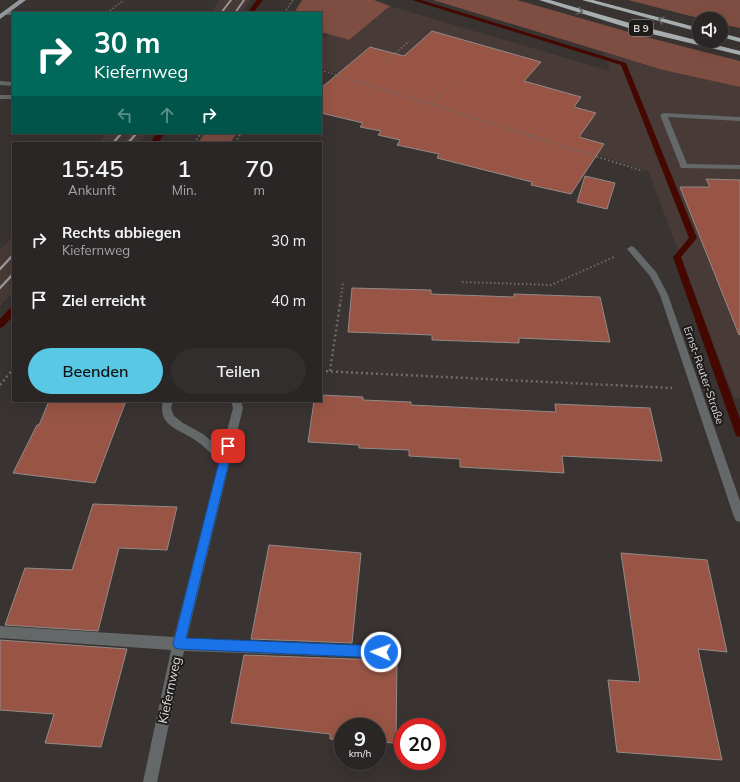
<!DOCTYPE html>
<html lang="de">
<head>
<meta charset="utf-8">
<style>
  :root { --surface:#2b2626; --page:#332e2e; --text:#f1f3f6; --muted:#a6a5a7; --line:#474343; --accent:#59c8e4 }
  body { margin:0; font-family:Mulish,sans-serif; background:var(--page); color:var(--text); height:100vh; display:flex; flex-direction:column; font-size:15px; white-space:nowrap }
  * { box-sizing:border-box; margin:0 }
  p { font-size:13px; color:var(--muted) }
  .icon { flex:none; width:22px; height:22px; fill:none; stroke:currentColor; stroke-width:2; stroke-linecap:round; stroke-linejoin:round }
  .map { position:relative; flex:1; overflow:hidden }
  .panel { position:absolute; left:12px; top:142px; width:310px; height:260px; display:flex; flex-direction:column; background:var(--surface); border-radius:0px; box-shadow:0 4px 16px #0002,0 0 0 1px var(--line) }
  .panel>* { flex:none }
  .banner { position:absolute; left:12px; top:12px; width:310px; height:122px; border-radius:0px; box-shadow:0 4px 16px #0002,0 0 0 1px var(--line); background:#00695c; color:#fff; overflow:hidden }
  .tools { position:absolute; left:692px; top:12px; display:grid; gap:8px }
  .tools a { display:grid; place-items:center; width:36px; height:36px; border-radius:50%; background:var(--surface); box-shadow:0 4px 16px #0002,0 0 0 1px var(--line); font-size:20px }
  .speed { position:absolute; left:334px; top:718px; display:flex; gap:8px; font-size:20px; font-weight:700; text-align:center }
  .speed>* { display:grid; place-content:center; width:52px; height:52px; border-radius:50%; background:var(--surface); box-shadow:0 4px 16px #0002,0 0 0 1px var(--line); line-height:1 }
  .speed small { font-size:10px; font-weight:400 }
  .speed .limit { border:6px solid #d22; background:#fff; color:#111 }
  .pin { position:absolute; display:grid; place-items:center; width:34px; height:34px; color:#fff; margin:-17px; border-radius:8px; box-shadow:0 2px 6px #0006 }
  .me { position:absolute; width:44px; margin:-22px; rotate:272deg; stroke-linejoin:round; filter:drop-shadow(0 0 3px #0008) }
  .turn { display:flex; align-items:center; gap:14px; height:84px; padding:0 16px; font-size:18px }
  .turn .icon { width:52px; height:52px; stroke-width:2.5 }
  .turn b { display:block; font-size:28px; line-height:34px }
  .lanes { display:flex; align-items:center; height:38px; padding:0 16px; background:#0003; justify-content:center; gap:20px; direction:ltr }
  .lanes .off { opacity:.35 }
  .eta { display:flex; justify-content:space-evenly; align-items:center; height:68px; text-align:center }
  .eta b { font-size:24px; font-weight:600; line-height:28px }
  .action { display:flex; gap:8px; margin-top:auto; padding:8px 16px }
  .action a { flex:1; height:46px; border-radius:24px; background:var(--accent); color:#111; font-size:16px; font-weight:600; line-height:46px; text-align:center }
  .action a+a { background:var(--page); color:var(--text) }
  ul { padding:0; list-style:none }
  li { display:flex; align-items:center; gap:12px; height:60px; padding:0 16px }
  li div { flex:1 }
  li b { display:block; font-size:15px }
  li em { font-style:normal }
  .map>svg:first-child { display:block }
</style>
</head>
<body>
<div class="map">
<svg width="740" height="782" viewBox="0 0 740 782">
  <rect width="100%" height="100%" fill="#393332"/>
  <g fill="#473a37">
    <polygon points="219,0 251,0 241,13 211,13"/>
    <polygon points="390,6 610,71 603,52 663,70 740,87 740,398 734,398 648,171 321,68 321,40 329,34 349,40"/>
    <polygon points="107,133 148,133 140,143 98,143"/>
    <polygon points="13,236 13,292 0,306 0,250"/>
  </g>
  <g fill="#7e4e42">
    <polygon points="302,0 374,0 390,6 349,40 321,32 321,13 294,13"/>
    <polygon points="433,0 517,0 646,37 740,61 740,87 663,70"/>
    <polygon points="628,0 740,0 740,28 721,24 721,19 702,19"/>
    <polygon points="205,133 237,133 230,143 198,143"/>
  </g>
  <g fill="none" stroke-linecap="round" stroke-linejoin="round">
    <g fill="#440800" fill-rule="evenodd">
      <polygon points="257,0 263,0 253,13 247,13"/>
      <polygon points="412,0 421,0 626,63 697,238 681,257 740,419 740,437 736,436 735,433 673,257 689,238 621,65"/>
      <polygon points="157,133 165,133 158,143 150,143"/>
      <polygon points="13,307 13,316 3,327 0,328 0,319 10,308"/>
    </g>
  </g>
  <g fill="#985545" stroke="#928a89">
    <polygon points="432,31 541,62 524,81 581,97 574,107 596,113 579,137 604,144 571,194 531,185 532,182 437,158 439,154 397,145 400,140 378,135 381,131 360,127 363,123 321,113 321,88 370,47 404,56"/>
    <polygon points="585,176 615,183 607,209 577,202"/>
    <polygon points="706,179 740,180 740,334 739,335 680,187 710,187"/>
    <polygon points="352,288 431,290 431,294 514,297 514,294 600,297 610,342 519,338 519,343 432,340 432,335 348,332"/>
    <polygon points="321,395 363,397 363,400 411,402 411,405 556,412 555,404 650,408 662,461 562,456 564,473 460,467 460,459 409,456 409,450 359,448 359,445 308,442 314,401 321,401"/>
    <polygon points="49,401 126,401 95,483 13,473 37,425 39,425"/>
    <polygon points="93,504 177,507 167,550 119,548 98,631 5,625 25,568 72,570"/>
    <polygon points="269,545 361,553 352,643 251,639"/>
    <polygon points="621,553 707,560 727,652 698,649 722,760 617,752 608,680 640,682"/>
    <polygon points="0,640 127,649 101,747 45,743 54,714 0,710"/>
    <polygon points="244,655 381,660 386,658 388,656 397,657 396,743 377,742 377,727 343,727 343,740 330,739 330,734 231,723"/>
  </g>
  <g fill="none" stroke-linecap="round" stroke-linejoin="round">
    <g stroke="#716c6b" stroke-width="1.5" stroke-dasharray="1.5 2" stroke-linecap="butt">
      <polyline points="107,13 124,0"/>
      <polyline points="284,13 293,0"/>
      <polyline points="383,65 409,41"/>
      <polyline points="321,70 531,136"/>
      <polyline points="431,106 450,85"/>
      <polyline points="199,136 201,133"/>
      <polyline points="239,136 241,133"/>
    </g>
    <g stroke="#716c6b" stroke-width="2" stroke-dasharray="1.5 2.5" stroke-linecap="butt">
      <polyline points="528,135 643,171"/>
      <polyline points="194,143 200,135"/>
      <polyline points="235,143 240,135"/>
      <polyline points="462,282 551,285 614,257"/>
      <polyline points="340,305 343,283"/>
    </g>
    <g stroke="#716c6b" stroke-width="2.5" stroke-dasharray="2 3" stroke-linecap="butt">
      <polyline points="321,371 672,388"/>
      <polyline points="330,371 340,304"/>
      <polyline points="0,385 13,369"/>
    </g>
    <g fill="#656869" fill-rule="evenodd">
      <polygon points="13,11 16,13 13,13 13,15 6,15 3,13 6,11"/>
      <polygon points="0,81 13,82 13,86 0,85"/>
      <rect x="0" y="95" width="13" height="4"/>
      <polygon points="664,113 740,117 740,121 668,117 687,164 740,165 740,169 681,168 660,115"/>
      <polygon points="631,246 634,247 656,272 668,295 740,501 740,522 736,521 734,517 660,295 650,276 627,249"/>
      <path d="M163,401H173L171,408L174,416L183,423L203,434L222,450L233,408L231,401H241L243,408L187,638L381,646L386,647L387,652L386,657L381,658L184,651L157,782H143L171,650L0,638V626L174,637L219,461C212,454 204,446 195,440C179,429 157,426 163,401Z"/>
    </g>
    <polygon fill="#949a9c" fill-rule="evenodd" points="19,0 26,0 0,19 0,14"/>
    <g fill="#a6aeb0" fill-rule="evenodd">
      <polygon points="539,0 550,0 640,26 740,51 740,55 635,30"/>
      <polygon points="582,0 593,0 699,28 699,32"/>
      <polygon points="721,33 740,38 740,42 721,37"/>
    </g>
    <g stroke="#9c9796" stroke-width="2">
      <polyline points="221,13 231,0"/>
      <polyline points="235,13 244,0"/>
      <polyline points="119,136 122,133"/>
      <polyline points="134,136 136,133"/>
    </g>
    <g stroke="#9c9796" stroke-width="2.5">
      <polyline points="113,143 120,135"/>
      <polyline points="128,143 135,135"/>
      <polyline points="0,269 13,255"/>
      <polyline points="0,288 13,274"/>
    </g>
  </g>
  <defs><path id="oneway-chevron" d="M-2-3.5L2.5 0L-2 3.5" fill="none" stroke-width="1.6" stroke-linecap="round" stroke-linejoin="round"/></defs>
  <g stroke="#626566">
    <use href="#oneway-chevron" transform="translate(580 11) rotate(16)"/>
    <use href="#oneway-chevron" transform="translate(661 20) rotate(-165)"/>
  </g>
  <polygon fill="#1a73e8" stroke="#114b97" points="228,442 232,443 233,446 186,638 381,646 385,648 387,652 385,656 381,658 179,649 175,648 173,644 223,446 225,443"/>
  <g text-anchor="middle" stroke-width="4" stroke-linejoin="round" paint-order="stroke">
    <rect fill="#1e1c1b" stroke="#a3a09f" stroke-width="1" x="629" y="20" width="24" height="16" rx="3"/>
    <g font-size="10" font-weight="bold" fill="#dcd8d7">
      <text x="641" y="32">B 9</text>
    </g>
    <g font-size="11" fill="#dcd8d7" stroke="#1e1c1b">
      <text transform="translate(704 375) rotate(71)" y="4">Ernst-Reuter-Straße</text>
    </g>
    <g font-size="13" fill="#dcd8d7" stroke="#1e1c1b">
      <text transform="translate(169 690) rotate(-78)" y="5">Kiefernweg</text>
    </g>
  </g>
</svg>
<div class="tools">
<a><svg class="icon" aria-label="sound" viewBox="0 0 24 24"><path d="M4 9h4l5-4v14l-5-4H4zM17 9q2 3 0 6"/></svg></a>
</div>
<div class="speed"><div>9<small>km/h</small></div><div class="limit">20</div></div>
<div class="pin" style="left:228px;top:446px;background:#d93025"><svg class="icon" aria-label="arrive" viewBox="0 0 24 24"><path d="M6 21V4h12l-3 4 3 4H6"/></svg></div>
<svg class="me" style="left:381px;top:652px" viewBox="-20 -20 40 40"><circle r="17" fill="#1a73e8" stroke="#fff" stroke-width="3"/><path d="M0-11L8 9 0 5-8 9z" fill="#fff"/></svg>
<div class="banner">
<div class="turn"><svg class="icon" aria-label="right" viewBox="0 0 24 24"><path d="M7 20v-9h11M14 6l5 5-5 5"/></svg><div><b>30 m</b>Kiefernweg</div></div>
<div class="lanes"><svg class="icon off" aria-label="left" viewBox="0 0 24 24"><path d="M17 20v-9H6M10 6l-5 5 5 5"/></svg><svg class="icon off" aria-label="ahead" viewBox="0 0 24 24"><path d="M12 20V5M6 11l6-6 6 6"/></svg><svg class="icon" aria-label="right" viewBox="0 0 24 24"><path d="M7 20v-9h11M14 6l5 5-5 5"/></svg></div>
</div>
<section class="panel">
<div class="eta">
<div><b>15:45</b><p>Ankunft</p></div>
<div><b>1</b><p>Min.</p></div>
<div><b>70</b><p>m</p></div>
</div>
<ul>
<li><svg class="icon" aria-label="right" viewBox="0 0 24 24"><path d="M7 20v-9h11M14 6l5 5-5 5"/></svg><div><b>Rechts abbiegen</b><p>Kiefernweg</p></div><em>30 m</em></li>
<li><svg class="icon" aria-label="arrive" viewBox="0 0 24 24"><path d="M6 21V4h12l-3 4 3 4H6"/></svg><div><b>Ziel erreicht</b></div><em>40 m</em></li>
</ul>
<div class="action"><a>Beenden</a><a>Teilen</a></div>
</section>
</div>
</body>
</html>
